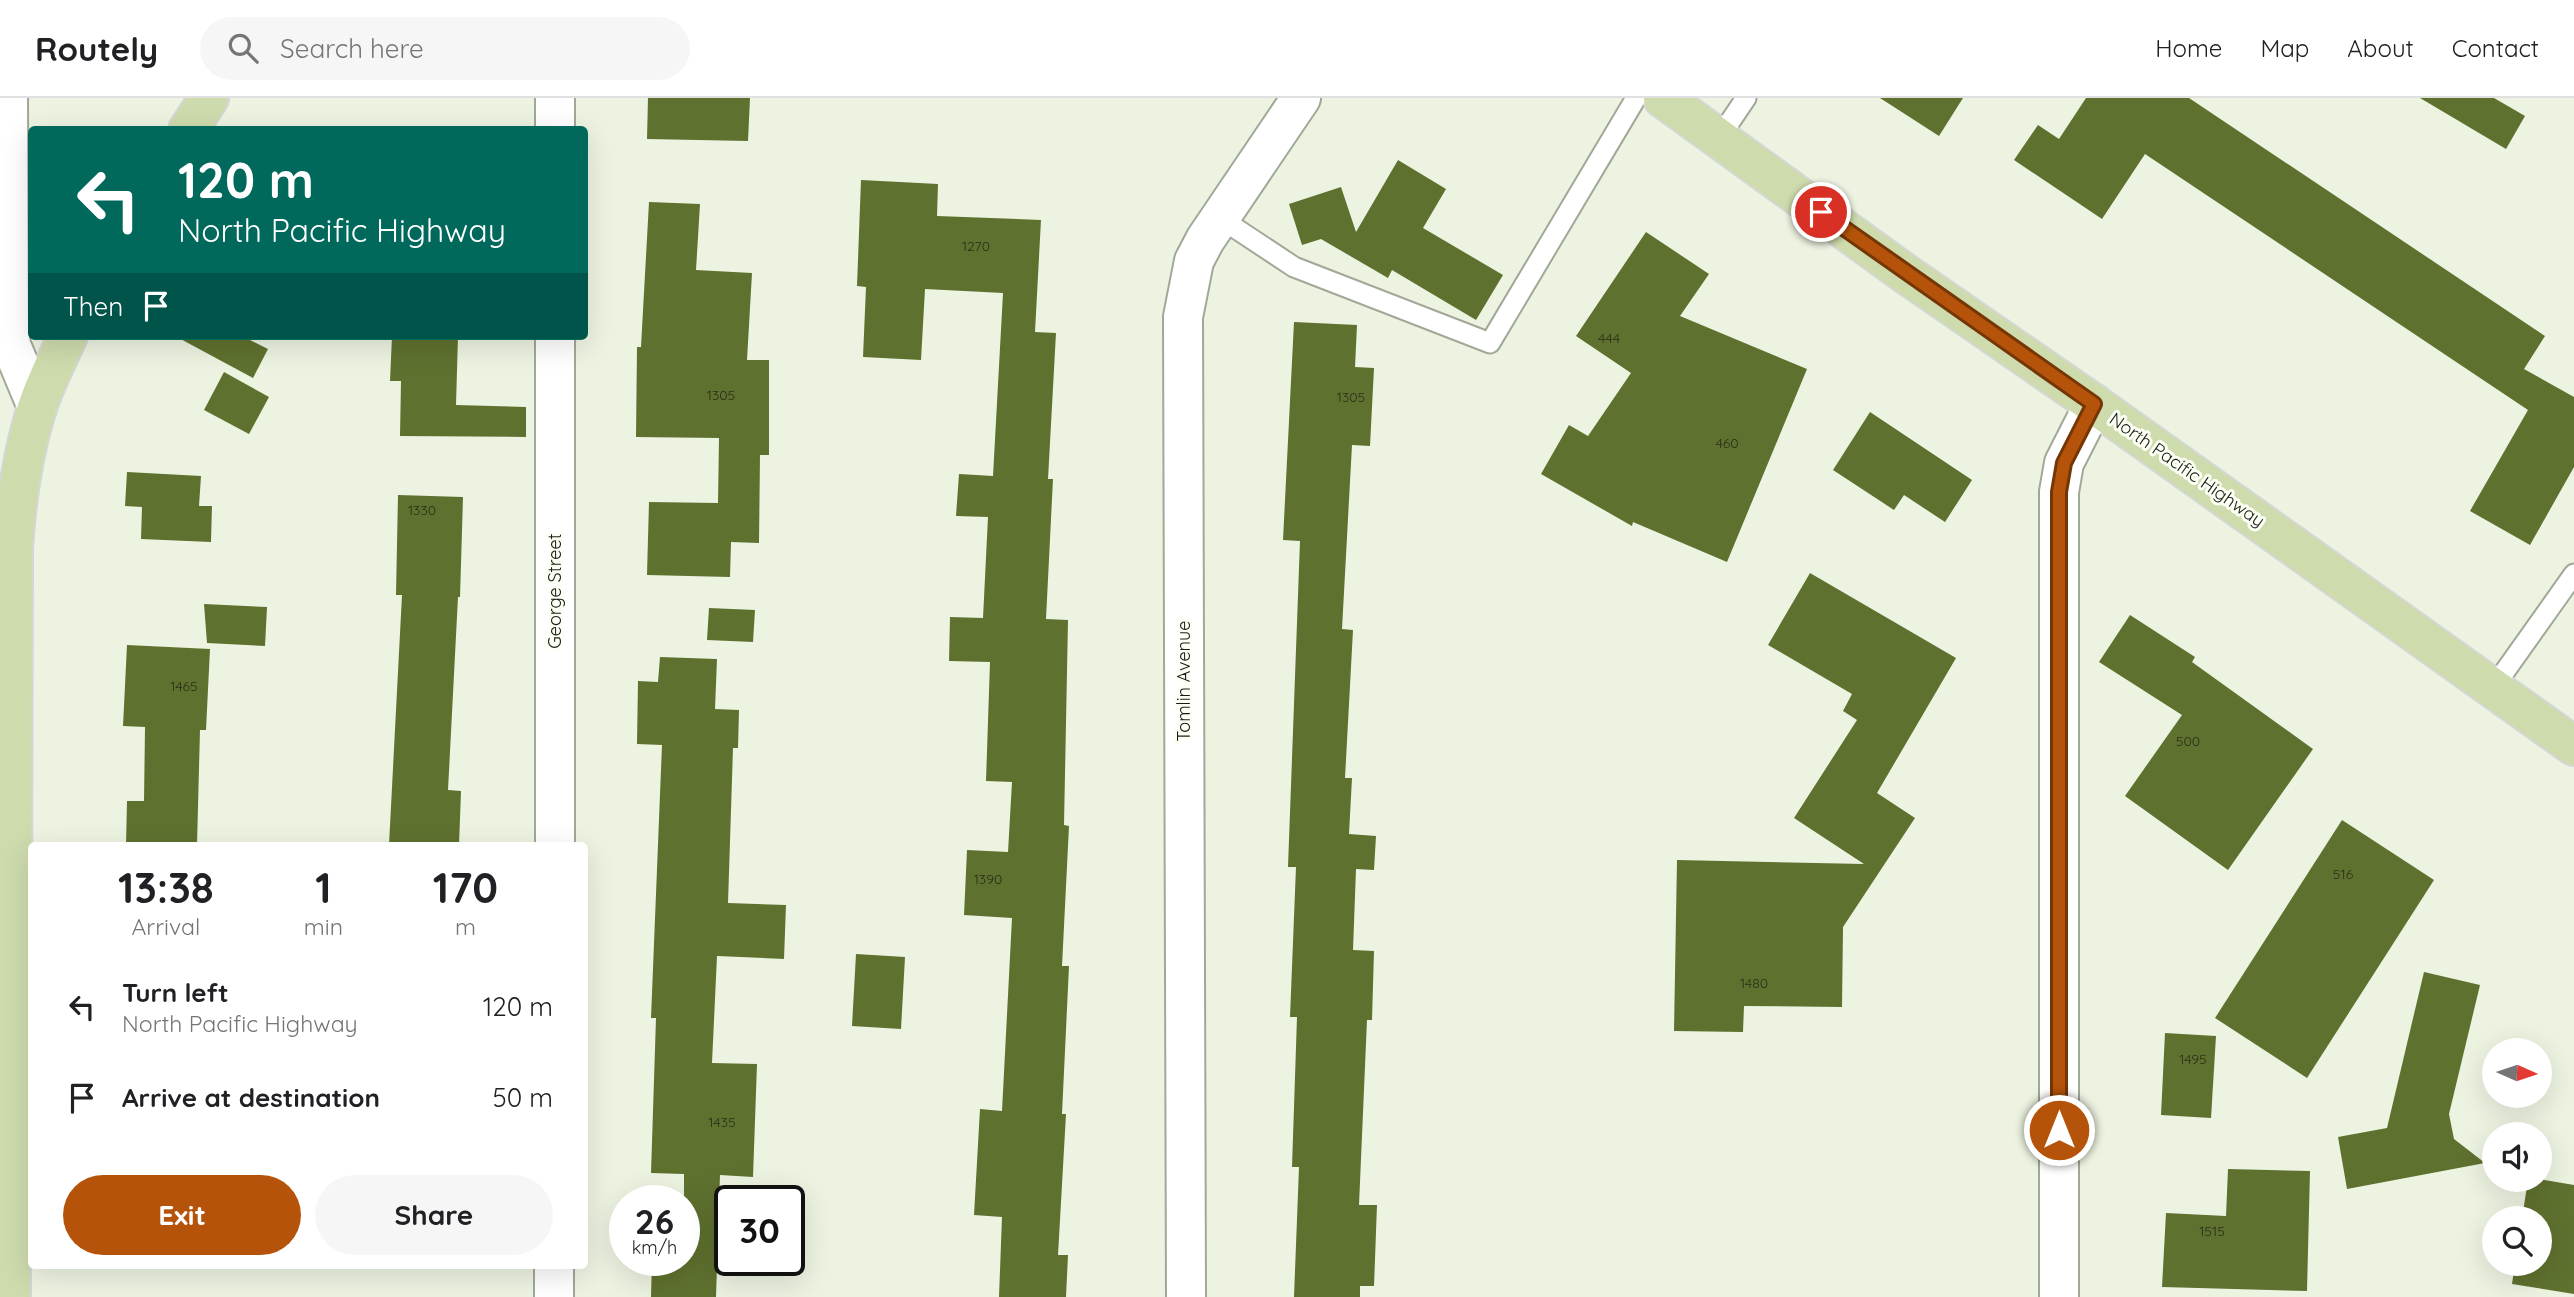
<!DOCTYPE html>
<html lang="en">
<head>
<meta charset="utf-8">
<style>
  :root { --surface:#fff; --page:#f6f6f6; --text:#202124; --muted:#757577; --line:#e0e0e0; --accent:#b45309 }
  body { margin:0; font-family:Quicksand,sans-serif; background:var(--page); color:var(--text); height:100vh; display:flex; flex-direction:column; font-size:26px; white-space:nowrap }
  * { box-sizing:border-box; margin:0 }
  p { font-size:23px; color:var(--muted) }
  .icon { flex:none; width:38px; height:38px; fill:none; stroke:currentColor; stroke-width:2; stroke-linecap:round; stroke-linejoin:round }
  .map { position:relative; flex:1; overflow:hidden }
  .panel { position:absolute; left:28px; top:744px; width:560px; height:427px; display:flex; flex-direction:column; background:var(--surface); border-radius:7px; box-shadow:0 7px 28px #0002 }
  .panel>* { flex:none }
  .top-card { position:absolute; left:28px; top:28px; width:560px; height:214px; border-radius:7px; box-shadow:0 7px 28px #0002; background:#00695c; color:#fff; overflow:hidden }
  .needle { width:46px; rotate:93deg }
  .controls { position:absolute; left:2482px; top:940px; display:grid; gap:14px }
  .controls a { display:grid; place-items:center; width:70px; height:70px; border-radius:50%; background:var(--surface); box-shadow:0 7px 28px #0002; font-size:35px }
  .speed { position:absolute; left:609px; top:1087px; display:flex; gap:14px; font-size:35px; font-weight:700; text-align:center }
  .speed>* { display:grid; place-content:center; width:91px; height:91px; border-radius:50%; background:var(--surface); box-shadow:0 7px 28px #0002; line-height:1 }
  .speed small { font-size:18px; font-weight:400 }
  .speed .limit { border:4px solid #111; border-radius:10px; background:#fff; color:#111 }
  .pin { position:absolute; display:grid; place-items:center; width:60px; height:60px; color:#fff; margin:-30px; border:4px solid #fff; border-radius:50%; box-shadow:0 2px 7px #0007 }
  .me { position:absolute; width:77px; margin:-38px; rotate:0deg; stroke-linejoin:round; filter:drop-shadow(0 0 5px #0008) }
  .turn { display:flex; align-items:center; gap:24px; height:147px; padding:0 35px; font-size:32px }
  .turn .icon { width:91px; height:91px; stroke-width:2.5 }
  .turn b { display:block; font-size:49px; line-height:60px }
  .then { display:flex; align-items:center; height:66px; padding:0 35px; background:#0003; gap:14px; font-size:26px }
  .eta { display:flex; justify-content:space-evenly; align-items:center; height:119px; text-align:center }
  .eta b { font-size:42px; font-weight:800; line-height:49px }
  .primary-button { display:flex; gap:14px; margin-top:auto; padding:14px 35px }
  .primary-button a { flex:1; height:80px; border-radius:42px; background:var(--accent); color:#fff; font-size:28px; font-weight:800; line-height:80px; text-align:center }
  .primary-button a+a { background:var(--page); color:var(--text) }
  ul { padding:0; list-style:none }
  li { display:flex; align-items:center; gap:21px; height:91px; padding:0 35px }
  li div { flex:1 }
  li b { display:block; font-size:26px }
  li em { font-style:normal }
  header { display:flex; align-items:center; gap:42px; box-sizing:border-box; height:98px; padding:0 35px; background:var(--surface); border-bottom:2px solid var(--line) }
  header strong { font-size:33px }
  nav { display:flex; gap:38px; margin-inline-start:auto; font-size:24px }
  .search { width:490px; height:63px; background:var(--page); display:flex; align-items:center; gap:18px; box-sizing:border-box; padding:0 24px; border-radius:38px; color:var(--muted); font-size:26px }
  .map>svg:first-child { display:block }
</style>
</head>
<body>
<header>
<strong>Routely</strong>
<div class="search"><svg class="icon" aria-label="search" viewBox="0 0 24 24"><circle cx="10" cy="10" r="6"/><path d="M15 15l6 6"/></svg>Search here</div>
<nav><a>Home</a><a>Map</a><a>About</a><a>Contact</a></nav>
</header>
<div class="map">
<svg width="2574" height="1199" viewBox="0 0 2574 1199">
  <rect width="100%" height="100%" fill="#edf3e1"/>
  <g fill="#5f712f">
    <polygon points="648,0 750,0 748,43 647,41"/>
    <polygon points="1880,0 1963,0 1939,38"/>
    <polygon points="2086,0 2189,0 2545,238 2524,271 2574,299 2574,369 2530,447 2470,413 2528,312 2145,56 2102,121 2014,62 2038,27 2059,41"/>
    <polygon points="2420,0 2494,0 2525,18 2506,51"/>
    <polygon points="1398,62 1446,91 1423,130 1503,177 1476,222 1392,172 1388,180 1321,141 1302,147 1289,106 1341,89 1356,134"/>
    <polygon points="861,82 938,86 937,118 1041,122 1035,234 1056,235 1048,381 1053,381 1046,521 1068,522 1064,727 1069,728 1062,868 1069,868 1062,1016 1066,1016 1058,1157 1068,1157 1066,1199 999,1199 1002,1119 974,1117 980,1011 1002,1013 1012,820 964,817 967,752 1008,754 1012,684 986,683 990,564 949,563 950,519 983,520 988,419 956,418 959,376 993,378 1003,195 925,191 921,262 863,259 866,189 857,188"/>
    <polygon points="649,104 700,106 696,172 752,175 747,262 769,262 769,357 760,357 759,445 731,444 730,479 647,477 649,404 718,405 719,340 636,339 637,249 641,249"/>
    <polygon points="1646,134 1709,176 1680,218 1807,271 1727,464 1633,424 1632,428 1541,376 1569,327 1588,338 1631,275 1576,238"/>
    <polygon points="1294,224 1357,227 1355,269 1374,270 1370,348 1352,347 1342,531 1353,532 1345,680 1352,680 1349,736 1376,738 1374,772 1356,771 1353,852 1374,853 1372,922 1367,922 1359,1107 1377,1107 1374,1188 1360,1188 1360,1199 1294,1199 1299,1069 1292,1069 1297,919 1290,919 1296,769 1288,769 1300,443 1283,442"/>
    <polygon points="175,238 242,238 268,251 253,280"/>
    <polygon points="392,238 458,238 456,307 526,309 526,339 400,338 401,283 390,283"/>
    <polygon points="224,274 269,299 249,336 204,312"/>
    <polygon points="1870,314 1972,382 1945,424 1904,397 1894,412 1833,372"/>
    <polygon points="127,374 201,378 199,408 212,408 211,444 141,441 142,409 125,408"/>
    <polygon points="398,397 463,399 460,499 458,499 448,692 461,693 459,747 389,747 402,497 396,497"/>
    <polygon points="1810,475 1956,560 1877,695 1915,720 1843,829 1842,909 1744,908 1743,934 1674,933 1677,762 1864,766 1794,720 1857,622 1843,613 1852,596 1768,547"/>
    <polygon points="204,506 267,509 265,548 207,545"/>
    <polygon points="709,510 755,512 753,544 707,542"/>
    <polygon points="2130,517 2195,559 2192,564 2313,651 2228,772 2125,698 2182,617 2099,564"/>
    <polygon points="127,547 210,551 206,632 200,632 197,747 126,747 127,703 144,703 145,629 123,628"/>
    <polygon points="660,559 717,561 715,611 739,612 738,650 733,650 728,805 786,807 784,861 717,858 712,965 757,966 753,1079 720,1077 716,1199 651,1199 652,1162 684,1162 684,1076 651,1075 656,920 651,920 662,647 637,646 638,583 658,584"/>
    <polygon points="2342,722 2434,782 2307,980 2215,920"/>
    <polygon points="856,856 905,859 901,931 852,928"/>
    <polygon points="2424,874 2480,887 2449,1016 2454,1041 2485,1065 2347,1091 2338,1039 2387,1030"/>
    <polygon points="2165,935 2216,938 2211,1020 2161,1017"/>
    <polygon points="2228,1071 2310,1073 2307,1193 2162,1189 2166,1115 2226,1118"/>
    <polygon points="2539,1081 2574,1087 2574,1196 2512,1186 2515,1166 2539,1166 2539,1120 2522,1120 2528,1082"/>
  </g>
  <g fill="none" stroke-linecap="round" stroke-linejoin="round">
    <g stroke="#a2a897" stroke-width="23">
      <g id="lane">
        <polyline points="1719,40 1746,0"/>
        <polyline points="1220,120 1294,169 1490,245 1636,0"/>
        <polyline points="2493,590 2574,476"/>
      </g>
    </g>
    <g stroke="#a2a897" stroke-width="42">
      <g id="street">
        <polyline points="8,0 9,233 11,247 37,309"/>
        <polyline points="555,32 555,0"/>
        <polyline points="555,747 555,238"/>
        <polyline points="554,1199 554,1167"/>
        <polyline points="1186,1199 1183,219 1194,163 1205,142 1301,0"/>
        <polyline points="2059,1199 2059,394 2064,365 2094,306"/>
      </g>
    </g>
    <g stroke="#d5d6d5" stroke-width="42">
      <g id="primary">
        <polyline points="1663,0 1903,174 2094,306 2574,648"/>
        <polyline points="188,32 209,0"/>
        <path d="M11,1199L13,450C16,403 22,358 36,313C44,287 57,262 68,238"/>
      </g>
    </g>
    <use href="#lane" stroke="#fff" stroke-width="19"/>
    <use href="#street" stroke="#fff" stroke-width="38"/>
    <use href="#primary" stroke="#cedbad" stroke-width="38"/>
  </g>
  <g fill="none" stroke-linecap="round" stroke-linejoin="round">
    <g stroke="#753606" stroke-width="18">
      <polyline id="route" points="1821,114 2094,306 2064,365 2059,394 2059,1032"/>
    </g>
    <use href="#route" stroke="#b45309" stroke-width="12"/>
  </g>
  <g text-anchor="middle" stroke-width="6" stroke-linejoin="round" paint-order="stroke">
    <g font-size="14" fill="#2a301a">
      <text x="976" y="153">1270</text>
      <text x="1609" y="245">444</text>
      <text x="721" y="302">1305</text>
      <text x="1351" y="304">1305</text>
      <text x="1727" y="350">460</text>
      <text x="422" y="417">1330</text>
      <text x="184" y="593">1465</text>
      <text x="2188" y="648">500</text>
      <text x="2343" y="781">516</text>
      <text x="988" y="786">1390</text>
      <text x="1754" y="890">1480</text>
      <text x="2193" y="966">1495</text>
      <text x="722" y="1029">1435</text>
      <text x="2212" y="1138">1515</text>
    </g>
    <g font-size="18" fill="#181a13" stroke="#fbfff4">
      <text transform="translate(2187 372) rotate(35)" y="6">North Pacific Highway</text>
      <text transform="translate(555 493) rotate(-90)" y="6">George Street</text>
      <text transform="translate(1184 583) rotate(-90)" y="6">Tomlin Avenue</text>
    </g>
  </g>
</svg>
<div class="controls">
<a><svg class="needle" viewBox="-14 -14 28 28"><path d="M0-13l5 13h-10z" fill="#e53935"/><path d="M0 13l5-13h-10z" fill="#757577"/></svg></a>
<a><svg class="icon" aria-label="sound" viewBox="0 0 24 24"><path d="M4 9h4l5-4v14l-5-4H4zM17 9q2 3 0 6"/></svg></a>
<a><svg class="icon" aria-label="search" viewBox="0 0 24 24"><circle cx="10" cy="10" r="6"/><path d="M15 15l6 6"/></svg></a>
</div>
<div class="speed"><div>26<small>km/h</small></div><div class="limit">30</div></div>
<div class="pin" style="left:1821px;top:114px;background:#d93025"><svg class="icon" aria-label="arrive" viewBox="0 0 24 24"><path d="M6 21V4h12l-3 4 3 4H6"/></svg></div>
<svg class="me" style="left:2059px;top:1032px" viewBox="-20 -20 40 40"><circle r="17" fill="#b45309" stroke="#fff" stroke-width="3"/><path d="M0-11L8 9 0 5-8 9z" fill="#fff"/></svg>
<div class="top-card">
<div class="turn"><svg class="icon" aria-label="left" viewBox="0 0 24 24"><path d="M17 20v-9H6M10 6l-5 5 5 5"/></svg><div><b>120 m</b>North Pacific Highway</div></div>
<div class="then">Then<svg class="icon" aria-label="arrive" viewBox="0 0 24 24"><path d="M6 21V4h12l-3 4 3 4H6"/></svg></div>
</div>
<section class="panel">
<div class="eta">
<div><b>13:38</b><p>Arrival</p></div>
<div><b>1</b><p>min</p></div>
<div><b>170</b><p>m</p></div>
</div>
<ul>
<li><svg class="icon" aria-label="left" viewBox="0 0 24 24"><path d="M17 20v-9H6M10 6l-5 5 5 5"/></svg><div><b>Turn left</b><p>North Pacific Highway</p></div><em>120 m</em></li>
<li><svg class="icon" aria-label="arrive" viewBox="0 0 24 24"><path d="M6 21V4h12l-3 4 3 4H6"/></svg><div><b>Arrive at destination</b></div><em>50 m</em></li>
</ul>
<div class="primary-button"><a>Exit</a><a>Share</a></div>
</section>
</div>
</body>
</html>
